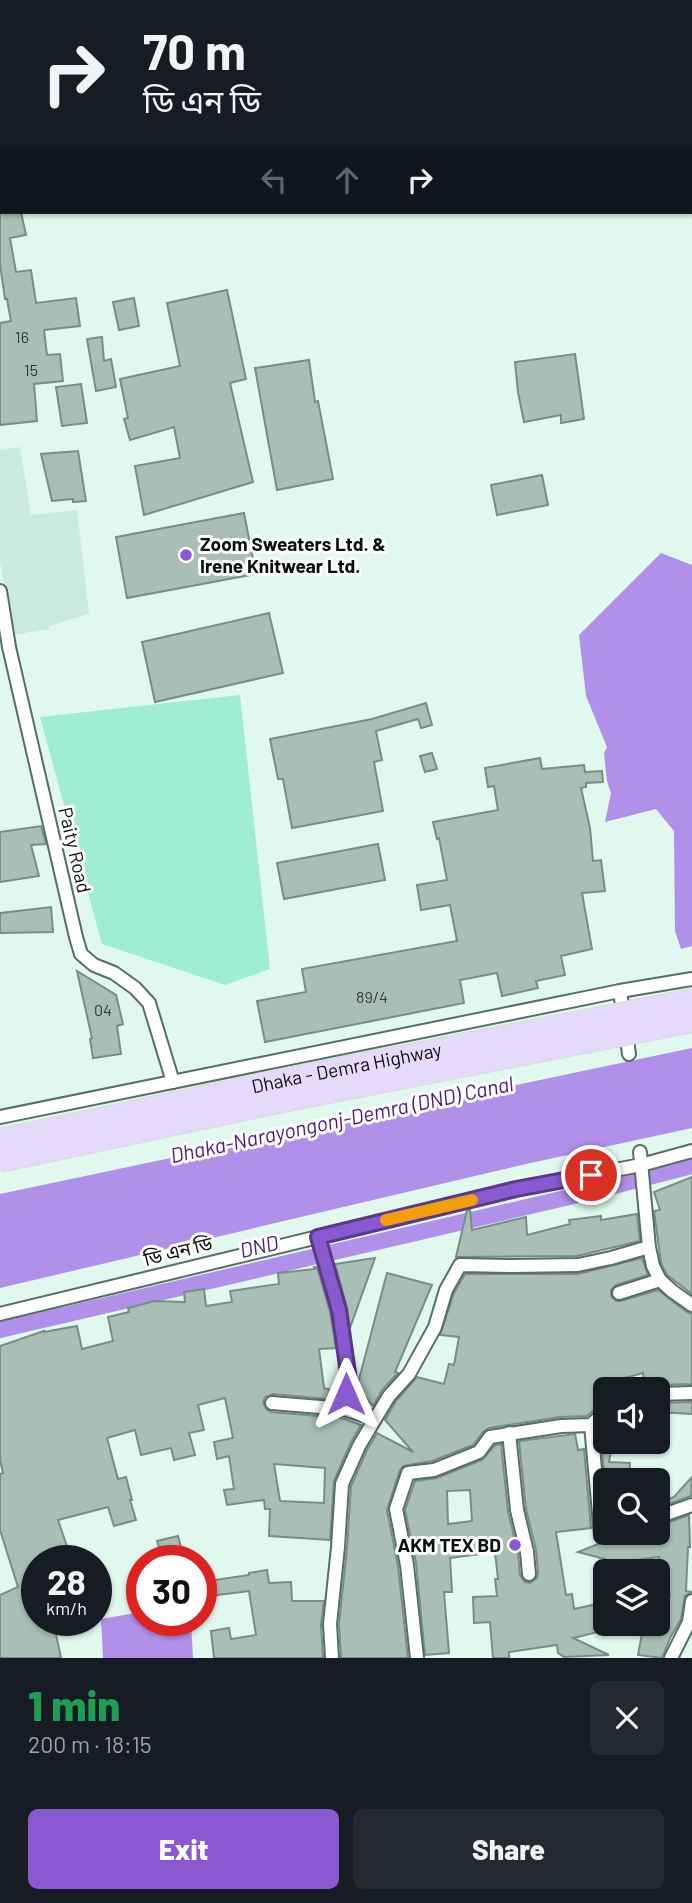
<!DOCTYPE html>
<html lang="en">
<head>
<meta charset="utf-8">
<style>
  :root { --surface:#171b24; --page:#242831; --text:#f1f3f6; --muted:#9ea1a6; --accent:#8a58d1 }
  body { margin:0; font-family:Barlow,"Noto Sans Bengali",sans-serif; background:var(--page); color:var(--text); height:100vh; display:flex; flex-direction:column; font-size:26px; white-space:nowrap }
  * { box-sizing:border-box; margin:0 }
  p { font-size:23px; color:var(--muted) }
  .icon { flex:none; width:38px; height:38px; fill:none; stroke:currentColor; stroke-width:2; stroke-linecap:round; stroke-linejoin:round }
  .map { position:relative; height:1658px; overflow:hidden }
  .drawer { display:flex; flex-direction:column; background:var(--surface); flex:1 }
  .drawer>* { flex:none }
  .top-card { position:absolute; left:0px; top:0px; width:693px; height:214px; box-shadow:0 2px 5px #0004; background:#171b24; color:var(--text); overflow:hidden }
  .buttons { position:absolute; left:593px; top:1377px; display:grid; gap:14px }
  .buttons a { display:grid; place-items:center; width:77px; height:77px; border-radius:10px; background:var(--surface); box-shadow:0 2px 5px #0004; font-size:35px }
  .speed { position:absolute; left:21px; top:1545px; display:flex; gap:14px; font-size:35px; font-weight:700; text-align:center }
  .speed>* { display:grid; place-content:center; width:91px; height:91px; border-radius:50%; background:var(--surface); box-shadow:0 2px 5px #0004; line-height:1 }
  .speed small { font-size:18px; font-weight:400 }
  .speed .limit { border:10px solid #d22; background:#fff; color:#111 }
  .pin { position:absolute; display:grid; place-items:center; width:60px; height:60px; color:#fff; margin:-30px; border:4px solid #fff; border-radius:50%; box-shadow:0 2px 7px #0007 }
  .me { position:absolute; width:77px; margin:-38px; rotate:0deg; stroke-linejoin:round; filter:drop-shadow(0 0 5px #0008) }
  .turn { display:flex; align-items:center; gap:24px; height:147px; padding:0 28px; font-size:32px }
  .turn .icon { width:91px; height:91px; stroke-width:2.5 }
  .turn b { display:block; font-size:49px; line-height:60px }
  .lanes { display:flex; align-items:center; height:66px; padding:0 28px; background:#0003; justify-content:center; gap:35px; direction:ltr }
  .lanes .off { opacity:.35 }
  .round { display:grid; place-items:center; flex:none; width:74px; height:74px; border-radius:10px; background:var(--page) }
  .overview { display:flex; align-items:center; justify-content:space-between; height:119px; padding:0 28px }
  h1 { font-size:42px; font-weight:800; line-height:52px; color:#1e9e55 }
  .cta { display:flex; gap:14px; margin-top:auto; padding:14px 28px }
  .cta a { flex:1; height:80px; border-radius:10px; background:var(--accent); color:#fff; font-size:28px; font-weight:800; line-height:80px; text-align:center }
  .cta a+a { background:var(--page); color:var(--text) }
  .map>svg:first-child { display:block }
</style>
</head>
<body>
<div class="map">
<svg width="692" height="1658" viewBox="0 0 692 1658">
  <rect width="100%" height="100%" fill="#e0f8ee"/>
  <polygon fill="#cbeade" points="20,447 31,515 77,510 89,614 49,626 49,629 12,635 0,561 0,450"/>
  <polygon fill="#9feed1" points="240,695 270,969 225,985 102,944 40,717"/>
  <g fill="#b090e8">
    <polygon points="661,553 692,565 692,946 681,949 675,931 674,831 656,809 605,822 611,793 607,781 604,753 607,747 586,696 579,635"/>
    <polygon points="692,1048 692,1128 526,1164 0,1288 0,1194"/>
    <polygon points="142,1612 142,1620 191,1621 193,1658 103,1658 101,1619"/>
  </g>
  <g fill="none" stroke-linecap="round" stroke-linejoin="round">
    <polyline stroke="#b090e8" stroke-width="16" points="0,1330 591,1192 692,1166"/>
  </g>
  <g fill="#a9bfb6" stroke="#788d85" stroke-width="2" fill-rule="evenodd">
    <polygon points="0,212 21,212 26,235 10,238 16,272 31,270 36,303 76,298 80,326 44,330 47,355 60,354 63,381 34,384 37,421 0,425 0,323 11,321 7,299 5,299 0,265"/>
    <polygon points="227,290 246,379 230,383 253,482 144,515 135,466 180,458 174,427 130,440 124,419 128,418 120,379 180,366 167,303"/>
    <polygon points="134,298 139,326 119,330 113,302"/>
    <polygon points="102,337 104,361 111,359 116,387 96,391 87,339"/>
    <polygon points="575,354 584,419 561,423 561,415 524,422 518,392 515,362"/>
    <polygon points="309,360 315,402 318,401 333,479 277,490 255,368"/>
    <polygon points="81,384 87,423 62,426 56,387"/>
    <polygon points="78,451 86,501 73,502 73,499 52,501 41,454"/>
    <polygon points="542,475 548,505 497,515 491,485"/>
    <polygon points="244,513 256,574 127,598 116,537"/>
    <polygon points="269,613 283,673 155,702 142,642"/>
    <polygon points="426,703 432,725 421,728 418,719 376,731 382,760 374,762 383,811 292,828 283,779 278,779 270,739 372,719"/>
    <polygon points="432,753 437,769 425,772 420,756"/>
    <polygon points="540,758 542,769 584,765 585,772 602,771 603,782 586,783 586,787 581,788 590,828 593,861 601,860 605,891 582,893 592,949 561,956 565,975 536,981 538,988 502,996 497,973 460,980 464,1003 265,1042 257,1001 306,992 302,969 457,941 450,905 421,910 417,885 447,880 439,838 437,839 433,822 498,810 494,786 488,787 485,768"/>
    <polygon points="41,826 46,844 31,845 39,876 0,882 0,832"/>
    <polygon points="378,844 385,880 284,899 277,863"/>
    <polygon points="51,907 53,932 0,933 0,913"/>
    <polygon points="77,971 116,995 123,1024 117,1026 121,1054 93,1058 90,1039 92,1038"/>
    <polygon points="692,1177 692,1294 667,1275 661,1263 654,1211 660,1210 654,1192"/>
    <polygon points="470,1209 472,1230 526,1217 527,1235 570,1224 569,1220 601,1216 601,1220 637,1214 640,1241 577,1256 456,1257 467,1210"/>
    <polygon points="375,1258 350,1328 347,1308 335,1264"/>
    <polygon points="642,1258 648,1275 616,1285 611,1290 611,1296 616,1301 621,1301 658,1290 687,1312 692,1314 692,1384 658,1385 651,1390 645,1390 643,1373 606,1383 606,1402 600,1405 587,1416 560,1417 489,1428 483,1432 473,1445 432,1461 403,1466 400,1470 387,1510 398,1566 408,1658 341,1658 339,1624 347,1548 351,1486 367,1450 377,1433 413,1452 385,1420 396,1401 417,1377 444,1384 449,1364 454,1365 459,1337 440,1335 454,1293 465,1274 578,1274"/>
    <path d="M314,1267H317L330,1312L336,1348L319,1349L324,1388L338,1392L337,1400L273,1394L265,1397L263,1403L267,1410L271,1412L342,1418L361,1425L351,1442L334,1481L330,1540L269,1536L270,1509H265L264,1500L227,1505L224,1490L234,1489L229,1456L217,1459L214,1442L233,1438L225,1398L198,1405L204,1430L189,1433L195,1455L174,1460L171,1448L141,1455L135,1430L107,1438L118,1479L126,1477L132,1500H130L136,1520L114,1526L108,1507L58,1520L72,1561H37V1620H53L61,1658H0V1595L18,1587L0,1530V1474L3,1473L0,1460V1346L44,1331V1332L77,1326L82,1349L113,1341L108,1317L129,1312L128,1308L155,1301L185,1302L184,1292L204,1289L206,1306L232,1302L230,1291L279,1284L278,1273L315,1269ZM274,1464L325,1468L324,1503L280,1501Z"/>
    <polygon points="387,1273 432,1285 395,1372 398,1373 382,1390 373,1406 357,1387"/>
    <polygon points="692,1402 692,1414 658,1412 658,1403"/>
    <path d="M575,1434L578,1450L584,1449L591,1528L556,1532L566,1595L572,1594L574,1609L606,1602V1630L573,1638L609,1655L564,1657L558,1653L557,1645L509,1652V1658H493L490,1622L474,1623L473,1597L497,1596L495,1579H498L495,1552L450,1558L452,1592H444L449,1653L425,1655L416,1563L405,1510L415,1481L437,1478L482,1460L495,1445L501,1444L508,1511L518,1553L520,1575L525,1582L530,1583L537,1578L538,1573L536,1550L526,1509L519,1441ZM470,1490L472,1521L448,1524L447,1491Z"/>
    <polygon points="601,1443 612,1446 609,1462 630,1463 629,1480 606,1479 606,1488"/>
    <polygon points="692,1477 691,1496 658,1508 658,1503 674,1497"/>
    <polygon points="689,1515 690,1547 688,1547 686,1591 692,1592 685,1596 681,1619 670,1638 662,1658 638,1655 643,1628 660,1632 670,1594 661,1592 659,1557 637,1560 627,1565 578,1552 598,1544 614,1541 624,1533 658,1533 658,1526"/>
    <polygon points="178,1536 184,1558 173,1561 163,1561 157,1541"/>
    <polygon points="267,1570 269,1583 291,1582 292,1601 324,1601 321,1624 323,1658 214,1658 211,1631 229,1628 231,1639 256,1635 249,1591 201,1597 201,1582 249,1575 249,1573"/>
  </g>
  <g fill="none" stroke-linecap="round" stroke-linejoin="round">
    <g stroke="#586d65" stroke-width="16">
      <g id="minor">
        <polyline points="0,591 9,647 76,937 81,954 94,965 114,973 135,988 149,1003 173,1082"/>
        <polyline points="620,991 629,1054"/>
        <polyline points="0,1117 620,991 692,979"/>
        <polyline points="640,1152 649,1247 653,1266 660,1280 672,1291 692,1305"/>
        <polyline points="318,1237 339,1310 349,1380 344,1409"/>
        <polyline points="619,1293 660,1280"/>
        <polyline points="0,1314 516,1189 641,1165 692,1151"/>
        <polyline points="658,1394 692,1393"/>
        <polyline points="272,1403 344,1409 375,1419"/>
        <polyline points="591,1425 601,1536 611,1533"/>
        <polyline points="509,1433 517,1510 527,1552 529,1574"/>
        <polyline points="658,1517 692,1505"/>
        <polyline points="332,1658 330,1624 338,1547 342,1484 359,1446 375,1419 389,1396 409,1374 435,1327 446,1290 460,1265 513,1266 578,1265 611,1258 649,1247"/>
        <polyline points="417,1658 407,1565 396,1509 408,1473 434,1470 479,1452 490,1437 561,1426 591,1425 606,1411"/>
        <polyline points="671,1658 689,1622 692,1601"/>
      </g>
    </g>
    <use href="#minor" stroke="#fff" stroke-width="12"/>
    <g stroke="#dcdddd" stroke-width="24" stroke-linecap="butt">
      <g id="primary-bridge">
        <path id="s1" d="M0,1140L288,1079L692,1000"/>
        <polyline points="0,1161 293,1099 692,1021"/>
      </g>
    </g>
    <use href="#primary-bridge" stroke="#e5dafc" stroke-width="21"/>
  </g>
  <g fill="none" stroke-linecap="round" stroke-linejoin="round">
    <g stroke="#5a3988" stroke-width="18">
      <polyline id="route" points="346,1394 349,1380 339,1310 318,1237 516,1189 591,1175"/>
    </g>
    <use href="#route" stroke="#8a58d1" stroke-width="12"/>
    <polyline stroke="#f59e0b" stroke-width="12" points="386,1220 472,1200"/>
  </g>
  <g fill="#8a58d1" stroke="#fff" stroke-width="2.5">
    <circle cx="186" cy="555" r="7"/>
    <circle cx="515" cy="1545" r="7"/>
  </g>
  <g text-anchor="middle" stroke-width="6" stroke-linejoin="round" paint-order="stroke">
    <g font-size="16" fill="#303a36">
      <text x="22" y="343">16</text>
      <text x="31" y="376">15</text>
      <text x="372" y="1003">89/4</text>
      <text x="103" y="1016">04</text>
    </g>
    <g font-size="19" font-weight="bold" fill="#070e0b" stroke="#fff" text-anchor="start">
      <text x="200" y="551">Zoom Sweaters Ltd. &amp;<tspan x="200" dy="22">Irene Knitwear Ltd.</tspan></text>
      <text x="501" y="1552" text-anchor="end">AKM TEX BD</text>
    </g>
    <g font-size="19" fill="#070e0b" stroke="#fff">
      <text transform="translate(75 850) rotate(77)" y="7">Paity Road</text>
      <text dy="7" stroke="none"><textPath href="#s1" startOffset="354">Dhaka - Demra Highway</textPath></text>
      <text transform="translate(178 1251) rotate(-14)" y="7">ডি এন ডি</text>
    </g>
    <g font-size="21" font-style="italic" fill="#4a1980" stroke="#fff">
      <text transform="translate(342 1120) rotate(-12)" y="7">Dhaka-Narayongonj-Demra (DND) Canal</text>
      <text transform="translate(259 1247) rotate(-13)" y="7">DND</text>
    </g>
  </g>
</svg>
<div class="buttons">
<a><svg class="icon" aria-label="sound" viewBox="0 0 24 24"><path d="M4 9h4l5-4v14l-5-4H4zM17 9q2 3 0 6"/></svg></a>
<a><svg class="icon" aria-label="search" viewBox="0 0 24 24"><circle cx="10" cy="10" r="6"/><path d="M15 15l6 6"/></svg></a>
<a><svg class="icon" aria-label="layers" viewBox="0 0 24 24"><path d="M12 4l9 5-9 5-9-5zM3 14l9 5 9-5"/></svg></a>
</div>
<div class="speed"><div>28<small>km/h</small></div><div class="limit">30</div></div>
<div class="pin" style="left:591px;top:1175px;background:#d93025"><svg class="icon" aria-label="arrive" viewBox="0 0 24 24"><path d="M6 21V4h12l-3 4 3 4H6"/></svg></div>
<svg class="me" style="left:346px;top:1394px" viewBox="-20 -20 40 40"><path d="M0-17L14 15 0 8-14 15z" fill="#8a58d1" stroke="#fff" stroke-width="4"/></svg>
<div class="top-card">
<div class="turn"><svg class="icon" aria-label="right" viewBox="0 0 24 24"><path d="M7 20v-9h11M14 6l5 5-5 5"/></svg><div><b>70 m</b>ডি এন ডি</div></div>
<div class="lanes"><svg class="icon off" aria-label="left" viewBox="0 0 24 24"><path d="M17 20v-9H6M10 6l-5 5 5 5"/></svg><svg class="icon off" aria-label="ahead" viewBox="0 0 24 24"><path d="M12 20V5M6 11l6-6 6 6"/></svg><svg class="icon" aria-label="right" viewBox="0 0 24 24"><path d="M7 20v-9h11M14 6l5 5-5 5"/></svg></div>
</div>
</div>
<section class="drawer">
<div class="overview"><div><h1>1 min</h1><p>200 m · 18:15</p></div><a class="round"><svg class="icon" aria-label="close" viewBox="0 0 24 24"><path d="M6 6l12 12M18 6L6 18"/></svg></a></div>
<div class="cta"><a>Exit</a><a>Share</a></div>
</section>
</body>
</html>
